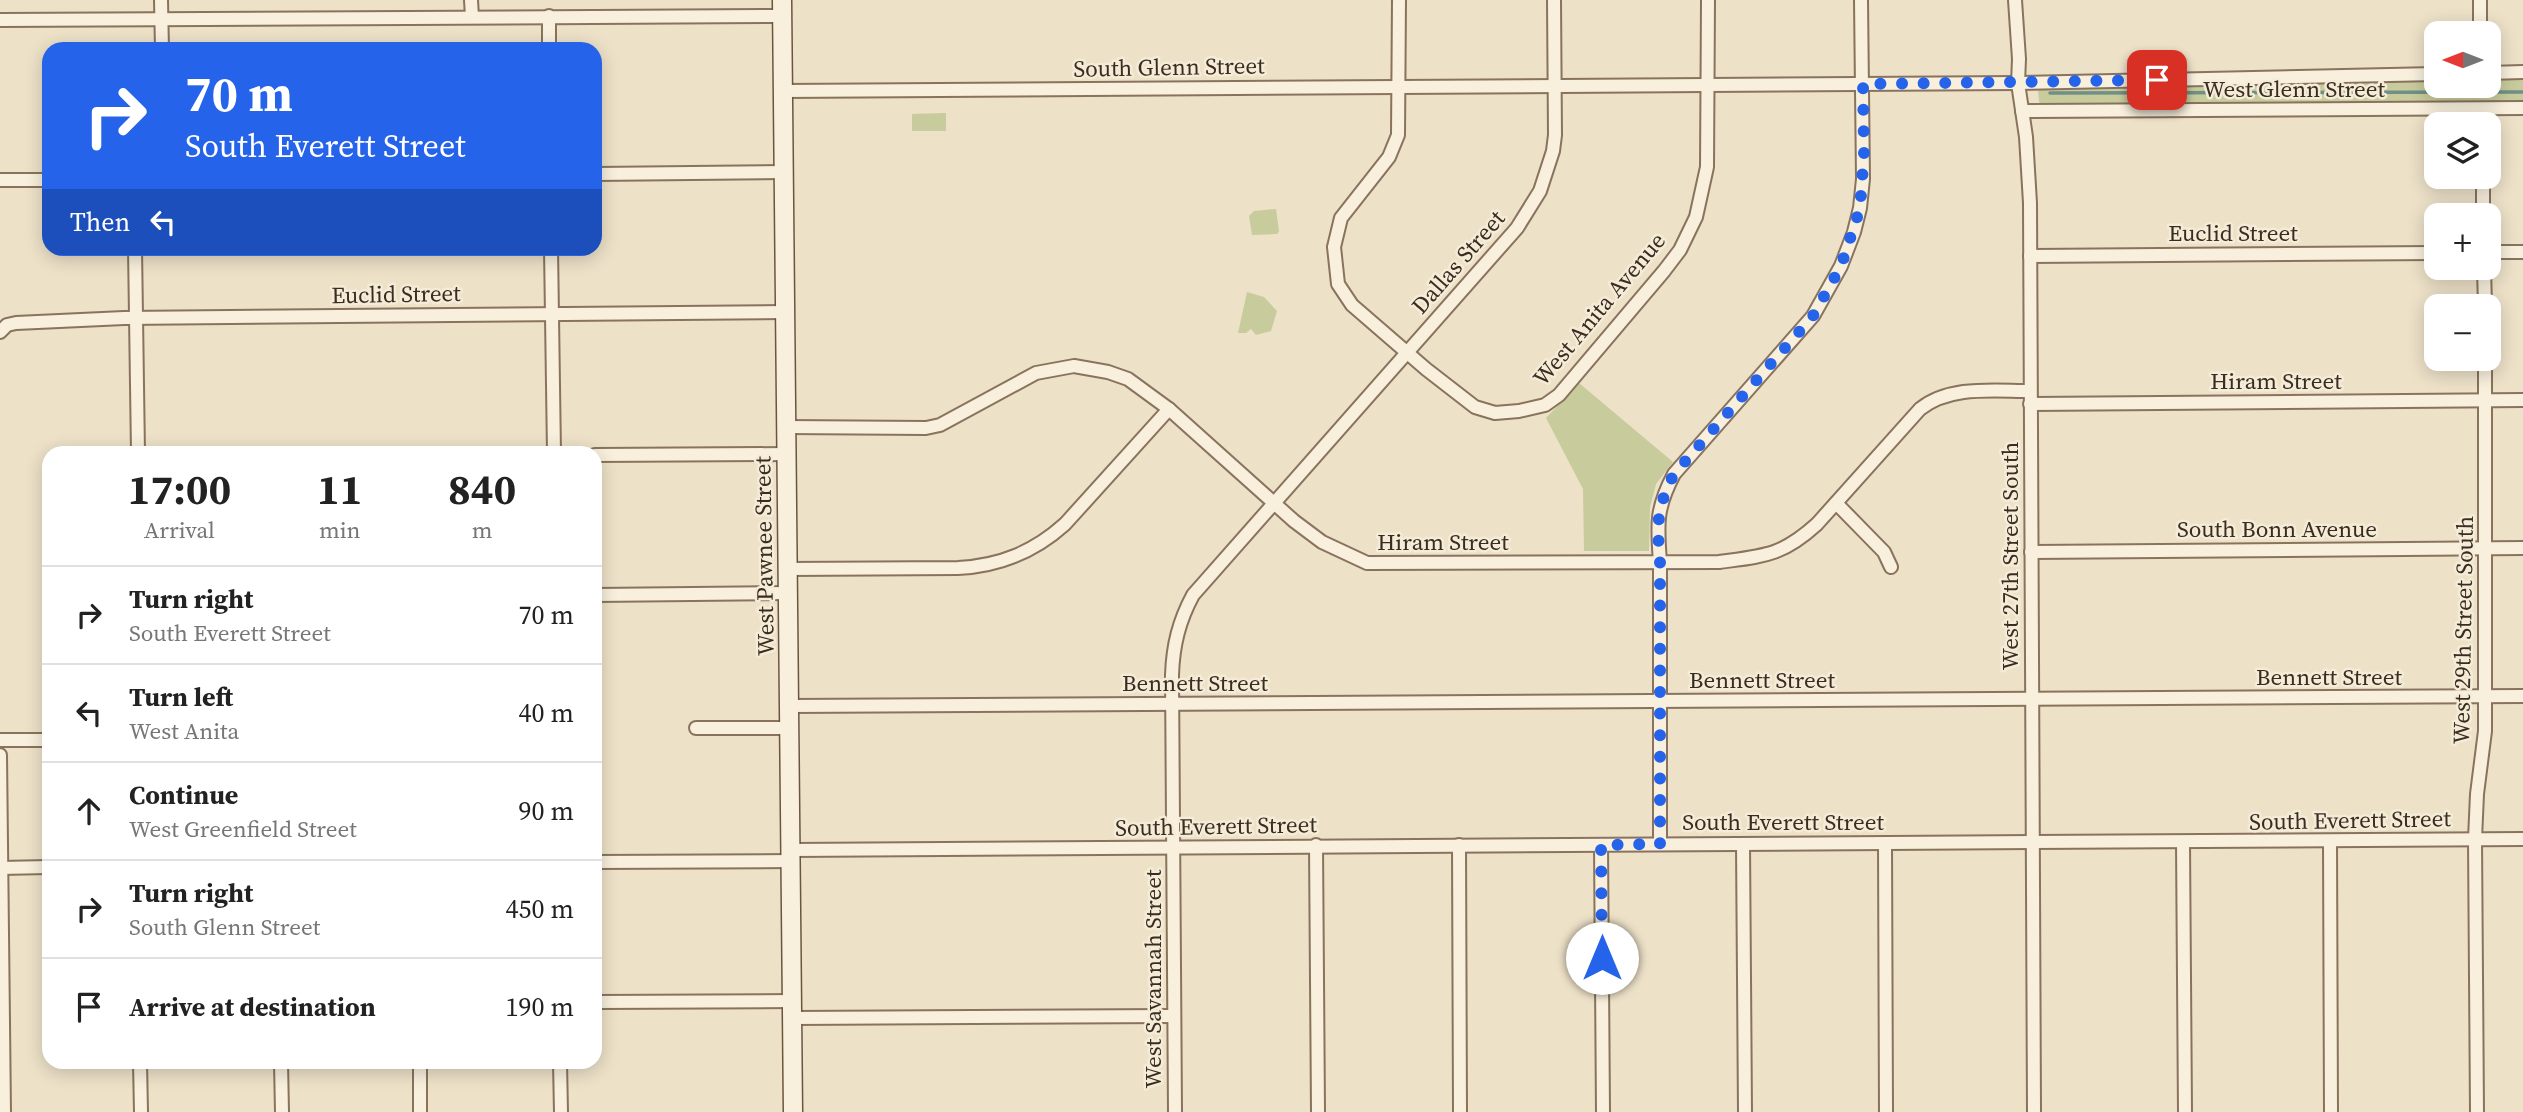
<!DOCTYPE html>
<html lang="en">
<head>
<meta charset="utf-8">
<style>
  :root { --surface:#fff; --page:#f2f2f2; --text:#222; --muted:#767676; --line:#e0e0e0 }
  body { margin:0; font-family:"Source Serif 4",serif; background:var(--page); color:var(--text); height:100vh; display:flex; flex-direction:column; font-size:26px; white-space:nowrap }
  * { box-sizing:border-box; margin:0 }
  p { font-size:23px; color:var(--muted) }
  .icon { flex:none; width:38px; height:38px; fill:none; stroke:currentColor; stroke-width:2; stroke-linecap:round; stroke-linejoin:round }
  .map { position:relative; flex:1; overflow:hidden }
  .panel { position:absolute; left:42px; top:446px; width:560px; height:623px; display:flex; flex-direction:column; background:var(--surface); border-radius:21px; box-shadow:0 4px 18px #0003 }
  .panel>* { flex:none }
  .banner { position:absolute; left:42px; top:42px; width:560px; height:214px; border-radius:21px; box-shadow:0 4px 18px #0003; background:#2563eb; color:#fff; overflow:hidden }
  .needle { width:46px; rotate:270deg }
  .controls { position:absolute; left:2424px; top:21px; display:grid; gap:14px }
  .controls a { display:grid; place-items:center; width:77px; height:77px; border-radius:14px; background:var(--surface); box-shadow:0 4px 18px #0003; font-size:35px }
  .pin { position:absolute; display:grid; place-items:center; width:60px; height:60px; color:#fff; margin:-30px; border-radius:14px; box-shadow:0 4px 10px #0006 }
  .me { position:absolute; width:77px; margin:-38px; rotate:0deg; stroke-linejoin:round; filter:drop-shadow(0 0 5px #0008) }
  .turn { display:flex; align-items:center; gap:24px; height:147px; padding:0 28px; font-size:32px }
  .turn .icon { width:91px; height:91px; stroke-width:2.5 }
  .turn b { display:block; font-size:49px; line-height:60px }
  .then { display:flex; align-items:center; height:66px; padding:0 28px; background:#0003; gap:14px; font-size:26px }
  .eta { display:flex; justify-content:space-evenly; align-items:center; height:119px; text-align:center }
  .eta b { font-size:42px; font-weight:700; line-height:49px }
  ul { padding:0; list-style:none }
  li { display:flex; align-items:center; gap:21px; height:98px; padding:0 28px; border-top:2px solid var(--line) }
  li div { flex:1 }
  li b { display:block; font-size:26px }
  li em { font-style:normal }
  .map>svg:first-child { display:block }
</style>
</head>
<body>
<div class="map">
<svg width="2523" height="1112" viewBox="0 0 2523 1112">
  <rect width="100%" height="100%" fill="#ede1c8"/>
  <g fill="#c8cb9c">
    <polygon points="2489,80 2523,80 2523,102 2044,105 2039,102 2038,89 2044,85 2436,81 2436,86 2488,86"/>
    <polygon points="946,113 946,131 912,131 912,114"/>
    <polygon points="1276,209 1279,231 1277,234 1252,235 1249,216 1254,211"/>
    <polygon points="1247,292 1264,297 1277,311 1271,331 1256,335 1251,329 1246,333 1238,333"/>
    <polygon points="1579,383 1673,462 1656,484 1650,507 1649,551 1584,551 1583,489 1546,418"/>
  </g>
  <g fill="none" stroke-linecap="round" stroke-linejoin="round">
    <polyline stroke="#709087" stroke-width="3.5" points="2050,93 2523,92"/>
    <g stroke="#89735e" stroke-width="16">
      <g id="minor">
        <polyline points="161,0 162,49"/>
        <polyline points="471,0 472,17"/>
        <polyline points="1399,0 1398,135 1389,157 1341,218 1334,247 1338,284 1352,305 1426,369 1475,407 1495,413 1519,411 1545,405 1559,395 1664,271 1680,250 1696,217 1707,167 1708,0"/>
        <polyline points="2015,0 2019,59 2018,83 2026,137 2030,203 2034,1112"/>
        <polyline points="2480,0 2480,33"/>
        <polyline points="549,16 549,49"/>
        <polyline points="0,20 783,16"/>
        <polyline points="2488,73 2523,72"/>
        <polyline points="783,91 2018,83 2436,74"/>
        <polyline points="2482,109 2482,124"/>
        <polyline points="2022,111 2523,108"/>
        <polyline points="595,174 784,172"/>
        <polyline points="2483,177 2483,215"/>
        <polyline points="0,180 49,180"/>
        <polyline points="135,248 138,453"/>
        <polyline points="551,248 554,453"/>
        <polyline points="2488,252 2523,252"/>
        <polyline points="2030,256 2436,253"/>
        <polyline points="2484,268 2485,306"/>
        <polyline points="0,332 7,325 16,323 124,318 785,312"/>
        <polyline points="2030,404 2523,400"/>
        <path d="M786,427L926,428L940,425L1036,373L1074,366L1108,372L1128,379L1169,409L1294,521L1322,542L1367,563L1719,562C1764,556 1782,556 1817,524L1920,409C1950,385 1994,391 2030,391"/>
        <polyline points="595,455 787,454"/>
        <polyline points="1836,503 1884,552 1891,567"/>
        <polyline points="2031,552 2523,548"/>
        <path d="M788,569L958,568C1000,566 1034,552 1065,524L1169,409"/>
        <polyline points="595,595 789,593"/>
        <polyline points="790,706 2523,696"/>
        <polyline points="696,728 791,728"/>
        <polyline points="0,740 49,740"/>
        <polyline points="0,755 4,1112"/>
        <polyline points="2330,841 2331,1112"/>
        <polyline points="2183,842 2185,1112"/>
        <polyline points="1885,843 1886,1112"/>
        <path d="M1660,844V562C1657,524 1656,508 1674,474L1813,316L1841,266L1854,232L1860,208L1863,179L1861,0"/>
        <polyline points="1743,844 1745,1112"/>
        <polyline points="1316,845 1318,1112"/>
        <polyline points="1459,845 1460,1112"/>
        <polyline points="1601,845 1603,1112"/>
        <polyline points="792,850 2523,839"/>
        <polyline points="595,862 792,861"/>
        <polyline points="0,868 49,867"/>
        <polyline points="595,1002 793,1001"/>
        <polyline points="793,1018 1174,1016"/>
        <polyline points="140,1062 141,1112"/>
        <polyline points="281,1062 282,1112"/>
        <polyline points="420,1062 420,1112"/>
        <polyline points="560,1062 561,1112"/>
        <path d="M1175,1112L1172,675C1173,645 1179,621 1193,595L1517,228L1540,191L1553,151L1555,135L1554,0"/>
        <polyline points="2477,1112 2475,839 2477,794 2485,731 2485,359"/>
      </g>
    </g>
    <g stroke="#6b5541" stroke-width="21">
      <polyline id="secondary" points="782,0 793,1112"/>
    </g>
    <use href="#minor" stroke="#f8efdc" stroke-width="12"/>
    <use href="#secondary" stroke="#f8efdc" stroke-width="18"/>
  </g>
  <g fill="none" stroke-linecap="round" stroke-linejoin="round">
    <path stroke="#2563eb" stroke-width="12" stroke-dasharray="0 21.6" d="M1602,958L1601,845L1660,844V562C1657,524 1656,509 1674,474L1813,316L1841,266L1860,208L1864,153L1863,84L2157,80"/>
  </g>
  <g text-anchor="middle" stroke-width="5" stroke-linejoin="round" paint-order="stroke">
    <g font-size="23" fill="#3a2c21" stroke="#f5ecd8">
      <text transform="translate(1169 67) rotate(-1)" y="8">South Glenn Street</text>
      <text x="2294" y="97">West Glenn Street</text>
      <text x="2233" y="241">Euclid Street</text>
      <text transform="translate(1458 262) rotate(-49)" y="8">Dallas Street</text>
      <text transform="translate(396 294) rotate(-1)" y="8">Euclid Street</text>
      <text transform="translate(1599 309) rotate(-50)" y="8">West Anita Avenue</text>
      <text x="2276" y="389">Hiram Street</text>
      <text x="2277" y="537">South Bonn Avenue</text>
      <text x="1443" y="550">Hiram Street</text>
      <text transform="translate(764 556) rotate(-91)" y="8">West Pawnee Street</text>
      <text transform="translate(2010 556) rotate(-90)" y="8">West 27th Street South</text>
      <text transform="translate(2463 630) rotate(-89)" y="8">West 29th Street South</text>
      <text x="2329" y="685">Bennett Street</text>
      <text x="1762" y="688">Bennett Street</text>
      <text x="1195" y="691">Bennett Street</text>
      <text transform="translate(2350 820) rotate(-1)" y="8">South Everett Street</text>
      <text x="1783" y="830">South Everett Street</text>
      <text transform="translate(1216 826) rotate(-1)" y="8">South Everett Street</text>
      <text transform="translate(1153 979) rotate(-90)" y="8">West Savannah Street</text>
    </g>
  </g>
</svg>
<div class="controls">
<a><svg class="needle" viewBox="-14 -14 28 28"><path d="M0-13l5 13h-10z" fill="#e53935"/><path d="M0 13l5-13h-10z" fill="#767676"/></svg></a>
<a><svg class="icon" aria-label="layers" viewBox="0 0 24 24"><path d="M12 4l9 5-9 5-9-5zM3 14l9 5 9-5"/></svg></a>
<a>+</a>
<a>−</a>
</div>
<div class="pin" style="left:2157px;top:80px;background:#d93025"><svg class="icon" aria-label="arrive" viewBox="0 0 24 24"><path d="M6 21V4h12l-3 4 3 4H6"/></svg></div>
<svg class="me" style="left:1602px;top:958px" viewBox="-20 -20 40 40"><circle r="19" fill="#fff"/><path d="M0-13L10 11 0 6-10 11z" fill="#2563eb"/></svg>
<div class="banner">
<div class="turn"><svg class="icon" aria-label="right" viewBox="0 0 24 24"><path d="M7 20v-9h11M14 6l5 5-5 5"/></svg><div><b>70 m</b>South Everett Street</div></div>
<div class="then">Then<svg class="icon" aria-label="left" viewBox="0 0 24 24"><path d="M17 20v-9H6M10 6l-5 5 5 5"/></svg></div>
</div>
<section class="panel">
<div class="eta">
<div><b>17:00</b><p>Arrival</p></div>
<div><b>11</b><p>min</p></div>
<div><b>840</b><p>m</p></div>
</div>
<ul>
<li><svg class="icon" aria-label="right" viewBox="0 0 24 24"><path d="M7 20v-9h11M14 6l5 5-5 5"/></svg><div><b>Turn right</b><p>South Everett Street</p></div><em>70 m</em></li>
<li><svg class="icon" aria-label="left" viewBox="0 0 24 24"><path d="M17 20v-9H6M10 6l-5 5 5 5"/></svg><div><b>Turn left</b><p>West Anita</p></div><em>40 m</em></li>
<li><svg class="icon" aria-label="ahead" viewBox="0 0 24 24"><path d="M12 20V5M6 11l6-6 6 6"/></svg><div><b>Continue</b><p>West Greenfield Street</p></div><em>90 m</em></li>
<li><svg class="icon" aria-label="right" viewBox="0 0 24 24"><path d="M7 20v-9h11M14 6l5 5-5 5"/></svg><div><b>Turn right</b><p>South Glenn Street</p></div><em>450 m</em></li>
<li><svg class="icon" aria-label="arrive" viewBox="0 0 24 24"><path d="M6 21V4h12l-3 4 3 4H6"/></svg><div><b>Arrive at destination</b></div><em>190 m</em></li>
</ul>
</section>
</div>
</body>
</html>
